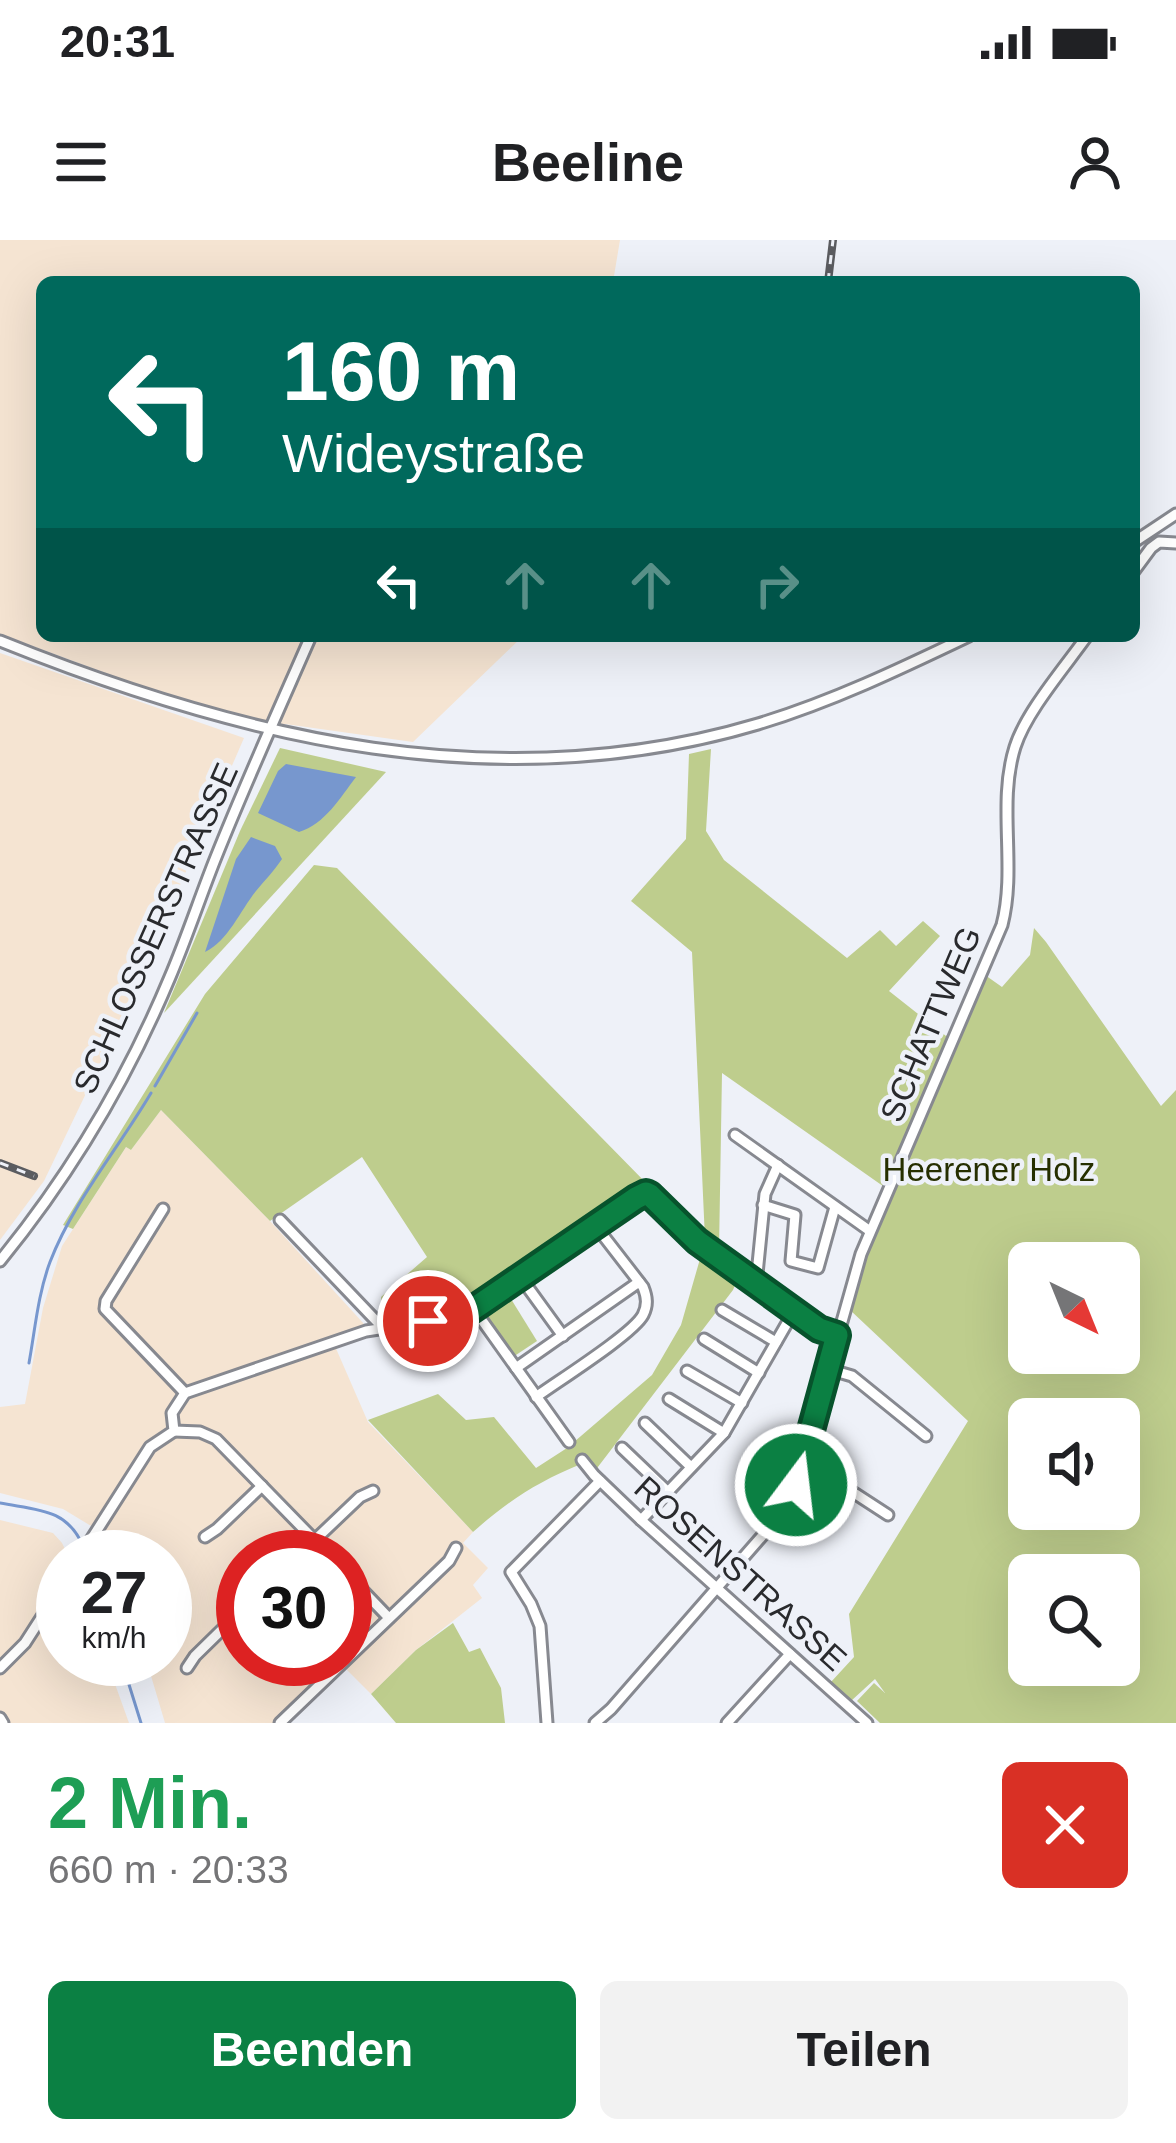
<!DOCTYPE html>
<html lang="de">
<head>
<meta charset="utf-8">
<style>
  :root { --surface:#fff; --page:#f2f2f2; --text:#202124; --muted:#757577; --accent:#0b8043 }
  body { margin:0; font-family:Arial,sans-serif; background:var(--page); color:var(--text); height:100vh; display:flex; flex-direction:column; font-size:45px; white-space:nowrap }
  * { box-sizing:border-box; margin:0 }
  p { font-size:39px; color:var(--muted) }
  .icon { flex:none; width:66px; height:66px; fill:none; stroke:currentColor; stroke-width:2; stroke-linecap:round; stroke-linejoin:round }
  .map { position:relative; height:1483px; overflow:hidden }
  .panel { display:flex; flex-direction:column; background:var(--surface); flex:1 }
  .panel>* { flex:none }
  .top-card { position:absolute; left:36px; top:36px; width:1104px; height:366px; border-radius:18px; box-shadow:0 12px 48px #0002; background:#00695c; color:#fff; overflow:hidden }
  .needle { width:78px; rotate:137deg }
  .controls { position:absolute; left:1008px; top:1002px; display:grid; gap:24px }
  .controls a { display:grid; place-items:center; width:132px; height:132px; border-radius:18px; background:var(--surface); box-shadow:0 12px 48px #0002; font-size:60px }
  .speed { position:absolute; left:36px; top:1290px; display:flex; gap:24px; font-size:60px; font-weight:700; text-align:center }
  .speed>* { display:grid; place-content:center; width:156px; height:156px; border-radius:50%; background:var(--surface); box-shadow:0 12px 48px #0002; line-height:1 }
  .speed small { font-size:30px; font-weight:400 }
  .speed .limit { border:18px solid #d22; background:#fff; color:#111 }
  .pin { position:absolute; display:grid; place-items:center; width:102px; height:102px; color:#fff; margin:-51px; border:6px solid #fff; border-radius:50%; box-shadow:0 3px 12px #0007 }
  .me { position:absolute; width:132px; margin:-66px; rotate:15deg; stroke-linejoin:round; filter:drop-shadow(0 0 9px #0008) }
  .turn { display:flex; align-items:center; gap:42px; height:252px; padding:0 48px; font-size:54px }
  .turn .icon { width:156px; height:156px; stroke-width:2.5 }
  .turn b { display:block; font-size:84px; line-height:102px }
  .lanes { display:flex; align-items:center; height:114px; padding:0 48px; background:#0003; justify-content:center; gap:60px; direction:ltr }
  .lanes .off { opacity:.35 }
  .round { display:grid; place-items:center; flex:none; width:126px; height:126px; border-radius:18px; background:var(--page) }
  .overview { display:flex; align-items:center; justify-content:space-between; height:204px; padding:0 48px }
  h1 { font-size:72px; font-weight:800; line-height:90px; color:#1e9e55 }
  .action { display:flex; gap:24px; margin-top:auto; padding:24px 48px }
  .action a { flex:1; height:138px; border-radius:18px; background:var(--accent); color:#fff; font-size:48px; font-weight:800; line-height:138px; text-align:center }
  .action a+a { background:var(--page); color:var(--text) }
  .status { display:flex; justify-content:space-between; align-items:center; height:84px; padding:0 60px; background:var(--surface); direction:ltr }
  .status svg { height:33px; fill:currentColor }
  header { display:flex; justify-content:space-between; align-items:center; height:156px; padding:0 48px; background:var(--surface); font-size:54px; font-weight:800 }
  .map>svg:first-child { display:block }
</style>
</head>
<body>
<div class="status"><b>20:31</b><svg viewBox="0 0 49 12"><path d="M0 12V9h3v3zM5 12V6h3v6zM10 12V3h3v9zM15 12V0h3v12zM26 1h20v11H26zM47 4h2v5h-2z"/></svg></div>
<header><svg class="icon" aria-label="menu" viewBox="0 0 24 24"><path d="M4 6h16M4 12h16M4 18h16"/></svg>Beeline<svg class="icon" aria-label="person" viewBox="0 0 24 24"><circle cx="12" cy="8" r="4"/><path d="M4 21q1-7 8-7t8 7"/></svg></header>
<div class="map">
<svg width="1176" height="1483" viewBox="0 0 1176 1483">
  <rect width="100%" height="100%" fill="#eef1f8"/>
  <g fill="#f5e4d2" fill-rule="evenodd">
    <polygon points="0,0 620,0 613,42 42,42 42,396 523,396 413,502 285,484 259,484 157,452 0,394"/>
    <polygon points="0,413 244,498 124,774 44,941 0,1000"/>
    <path d="M161,870L270,981L365,1085L331,1097L368,1182L473,1292L463,1303L488,1328L473,1345L482,1358L416,1410L371,1454L339,1422L276,1483H165L146,1419H165V1317H116L111,1298L63,1269L0,1253V1167L25,1164L43,1068L62,1006L126,907L131,910ZM243,1317H345V1419H243Z"/>
    <polygon points="0,1280 53,1293 62,1303 69,1317 63,1317 63,1419 106,1419 129,1483 0,1483"/>
  </g>
  <g fill="#becd8d" fill-rule="evenodd">
    <polygon points="280,508 386,532 164,773 240,591"/>
    <path d="M711,509L706,591L724,620L847,718L880,690L896,706L923,681L940,696L889,751L946,796L966,775L985,735L1002,747L1030,715L1034,688L1046,702L1161,866L1176,850V1483H880L857,1461L874,1443L885,1453L875,1439L851,1461L831,1442L854,1417L849,1374L968,1181L850,1070L872,993L890,951L722,833L719,1010L705,999L692,712L631,661L686,599L689,514ZM1029,1023H1119V1113H1029ZM1029,1179H1119V1269H1029ZM1029,1335H1119V1425H1029Z"/>
    <polygon points="314,625 337,628 650,947 648,964 607,985 484,1071 467,1062 445,1073 384,1082 381,1057 427,1017 362,917 270,981 161,870 131,910 126,907 73,989 63,985 205,754"/>
    <path d="M702,1012L739,1035L733,1050L591,1236L581,1224C537,1242 508,1261 473,1292L368,1180L438,1154L466,1180L494,1177L536,1228L567,1208L652,1135L681,1085Z"/>
    <polygon points="511,1059 537,1101 510,1119 481,1080"/>
    <polygon points="453,1383 469,1412 480,1408 501,1448 505,1483 396,1483 371,1454 416,1410"/>
  </g>
  <g fill="#7797ce">
    <path d="M286,524L356,537C340,558 325,584 299,592L258,573L278,531Z"/>
    <path d="M251,597L275,606L282,619C274,631 265,640 256,651C240,671 228,701 205,712L236,619Z"/>
  </g>
  <g fill="none" stroke-linecap="round" stroke-linejoin="round">
    <g stroke="#7797ce" stroke-width="3">
      <polyline points="155,846 197,773"/>
      <path d="M29,1123C35,1090 38,1054 50,1022C73,962 118,909 151,853"/>
      <path d="M0,1263C36,1270 67,1268 83,1306"/>
      <polyline points="121,1419 141,1483"/>
    </g>
    <g stroke="#878990" stroke-width="15">
      <g id="minor">
        <polyline points="1134,302 1176,274"/>
        <polyline points="1134,331 1151,308 1159,302 1176,303"/>
        <path d="M0,401C243,499 499,561 758,484C831,462 900,429 969,396"/>
        <polyline points="735,895 870,991"/>
        <polyline points="763,965 795,975 791,1021 818,1028 835,967"/>
        <polyline points="163,969 106,1061 105,1069 185,1153"/>
        <polyline points="280,980 382,1087"/>
        <path d="M0,1021C70,935 127,840 170,737C187,697 200,657 216,617C246,542 279,469 311,396"/>
        <polyline points="521,1038 563,1096"/>
        <polyline points="756,1044 765,954 778,925"/>
        <polyline points="474,1069 569,1202"/>
        <polyline points="722,1070 776,1102"/>
        <polyline points="704,1099 759,1133"/>
        <polyline points="516,1128 639,1042"/>
        <polyline points="828,1129 852,1136 926,1196"/>
        <polyline points="687,1131 742,1163"/>
        <path d="M536,1157C558,1141 633,1094 643,1075C648,1065 647,1057 643,1047L595,985"/>
        <polyline points="669,1159 724,1193"/>
        <polyline points="645,1183 691,1227"/>
        <polyline points="174,1191 200,1192 216,1199 331,1317"/>
        <polyline points="622,1208 667,1251"/>
        <polyline points="582,1220 594,1235 641,1280 867,1483"/>
        <polyline points="801,1229 825,1234 888,1275"/>
        <polyline points="641,1280 724,1193 794,1071"/>
        <polyline points="205,1297 217,1289 262,1246"/>
        <polyline points="80,1317 150,1207 174,1191 172,1173 185,1153 366,1091 463,1076 646,953 654,958 697,1002 819,1089 837,1095"/>
        <polyline points="297,1317 360,1257 373,1251"/>
        <polyline points="345,1332 389,1378"/>
        <polyline points="0,1428 25,1403 63,1344"/>
        <polyline points="187,1428 195,1416 243,1369"/>
        <polyline points="0,1478 3,1483"/>
        <polyline points="280,1483 449,1321 456,1308"/>
        <polyline points="547,1483 540,1386 531,1364 511,1332 600,1241"/>
        <path d="M595,1483L611,1469L776,1280L796,1245L861,1014L1002,685C1017,627 997,564 1015,507C1026,472 1065,427 1087,396"/>
        <polyline points="727,1483 790,1414"/>
      </g>
    </g>
    <use href="#minor" stroke="#fff" stroke-width="9"/>
    <g stroke="#5b5c60" stroke-width="8">
      <g id="rail">
        <polyline points="828,42 833,0"/>
        <polyline points="0,923 34,936"/>
      </g>
    </g>
    <use href="#rail" stroke="#eef1f8" stroke-width="3" stroke-dasharray="9" stroke-linecap="butt"/>
  </g>
  <g fill="none" stroke-linecap="round" stroke-linejoin="round">
    <g stroke="#07532c" stroke-width="30">
      <polyline id="route" points="428,1081 463,1076 636,958 646,953 650,955 697,1001 819,1089 837,1095 796,1245"/>
    </g>
    <use href="#route" stroke="#0b8043" stroke-width="21"/>
  </g>
  <g text-anchor="middle" stroke-width="9" stroke-linejoin="round" paint-order="stroke">
    <g font-size="33" fill="#292a2d" stroke="#eef1f8">
      <text transform="translate(155 688) rotate(-66)" y="12">SCHLOSSERSTRASSE</text>
      <text transform="translate(930 784) rotate(-67)" y="12">SCHATTWEG</text>
      <text transform="translate(741 1333) rotate(42)" y="12">ROSENSTRASSE</text>
    </g>
    <g font-size="33" fill="#262f00" stroke="#eef1f8">
      <text x="989" y="941">Heerener Holz</text>
    </g>
  </g>
</svg>
<div class="controls">
<a><svg class="needle" viewBox="-14 -14 28 28"><path d="M0-13l5 13h-10z" fill="#e53935"/><path d="M0 13l5-13h-10z" fill="#757577"/></svg></a>
<a><svg class="icon" aria-label="sound" viewBox="0 0 24 24"><path d="M4 9h4l5-4v14l-5-4H4zM17 9q2 3 0 6"/></svg></a>
<a><svg class="icon" aria-label="search" viewBox="0 0 24 24"><circle cx="10" cy="10" r="6"/><path d="M15 15l6 6"/></svg></a>
</div>
<div class="speed"><div>27<small>km/h</small></div><div class="limit">30</div></div>
<div class="pin" style="left:428px;top:1081px;background:#d93025"><svg class="icon" aria-label="arrive" viewBox="0 0 24 24"><path d="M6 21V4h12l-3 4 3 4H6"/></svg></div>
<svg class="me" style="left:796px;top:1245px" viewBox="-20 -20 40 40"><circle r="17" fill="#0b8043" stroke="#fff" stroke-width="3"/><path d="M0-11L8 9 0 5-8 9z" fill="#fff"/></svg>
<div class="top-card">
<div class="turn"><svg class="icon" aria-label="left" viewBox="0 0 24 24"><path d="M17 20v-9H6M10 6l-5 5 5 5"/></svg><div><b>160 m</b>Wideystraße</div></div>
<div class="lanes"><svg class="icon" aria-label="left" viewBox="0 0 24 24"><path d="M17 20v-9H6M10 6l-5 5 5 5"/></svg><svg class="icon off" aria-label="ahead" viewBox="0 0 24 24"><path d="M12 20V5M6 11l6-6 6 6"/></svg><svg class="icon off" aria-label="ahead" viewBox="0 0 24 24"><path d="M12 20V5M6 11l6-6 6 6"/></svg><svg class="icon off" aria-label="right" viewBox="0 0 24 24"><path d="M7 20v-9h11M14 6l5 5-5 5"/></svg></div>
</div>
</div>
<section class="panel">
<div class="overview"><div><h1>2 Min.</h1><p>660 m · 20:33</p></div><a class="round" style="background:#d93025;color:#fff"><svg class="icon" aria-label="close" viewBox="0 0 24 24"><path d="M6 6l12 12M18 6L6 18"/></svg></a></div>
<div class="action"><a>Beenden</a><a>Teilen</a></div>
</section>
</body>
</html>
